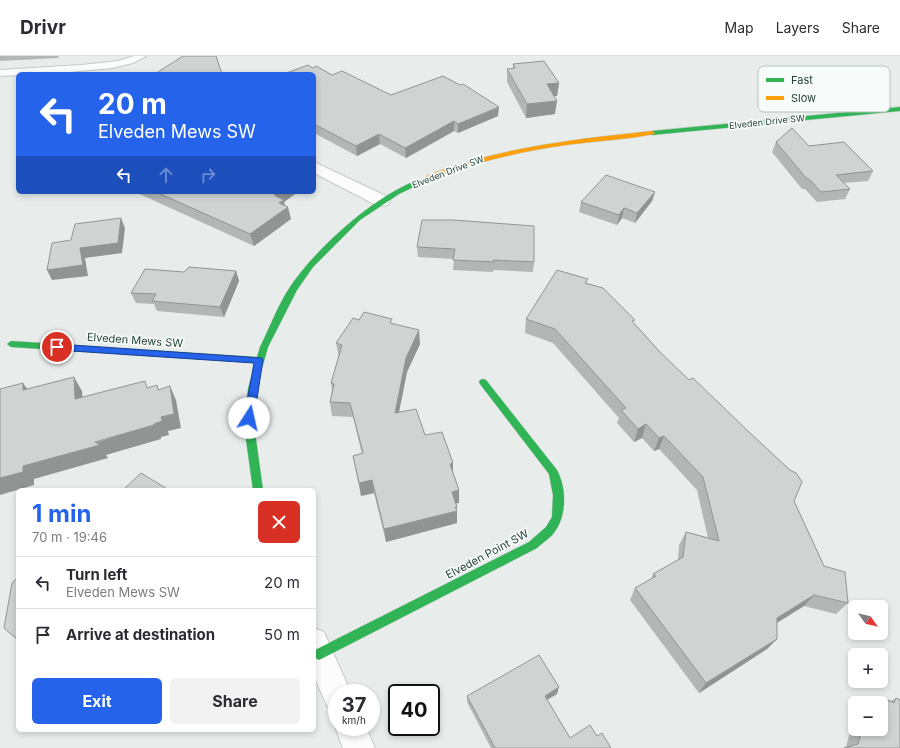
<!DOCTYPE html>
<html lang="en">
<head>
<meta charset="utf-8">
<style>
  :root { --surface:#fff; --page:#f2f2f3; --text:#2b2b33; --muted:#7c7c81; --line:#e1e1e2; --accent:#2563eb }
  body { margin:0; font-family:Inter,sans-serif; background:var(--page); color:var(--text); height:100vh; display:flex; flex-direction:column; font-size:15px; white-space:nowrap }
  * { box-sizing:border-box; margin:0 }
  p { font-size:13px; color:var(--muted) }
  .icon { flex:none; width:22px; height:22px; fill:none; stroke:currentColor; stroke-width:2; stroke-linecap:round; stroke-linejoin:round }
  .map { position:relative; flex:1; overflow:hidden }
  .side { position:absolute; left:16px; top:432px; width:300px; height:244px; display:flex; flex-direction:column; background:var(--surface); border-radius:6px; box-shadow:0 2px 6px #0003 }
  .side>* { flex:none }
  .top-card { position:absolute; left:16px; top:16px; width:300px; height:122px; border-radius:6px; box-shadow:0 2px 6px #0003; background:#2563eb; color:#fff; overflow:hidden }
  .needle { width:26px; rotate:124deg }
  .fabs { position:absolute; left:848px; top:544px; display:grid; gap:8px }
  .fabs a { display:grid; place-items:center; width:40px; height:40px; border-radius:6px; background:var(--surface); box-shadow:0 2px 6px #0003; font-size:20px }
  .speed { position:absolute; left:328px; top:628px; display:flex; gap:8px; font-size:20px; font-weight:700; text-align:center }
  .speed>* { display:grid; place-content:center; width:52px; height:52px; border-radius:50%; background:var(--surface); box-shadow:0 2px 6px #0003; line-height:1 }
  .speed small { font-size:10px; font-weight:400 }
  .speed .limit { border:2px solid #111; border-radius:6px; background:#fff; color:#111 }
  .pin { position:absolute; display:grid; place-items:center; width:34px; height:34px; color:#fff; margin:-17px; border:2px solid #fff; border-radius:50%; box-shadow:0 1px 4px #0007 }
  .me { position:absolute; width:44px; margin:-22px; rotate:10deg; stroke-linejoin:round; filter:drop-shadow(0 0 3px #0008) }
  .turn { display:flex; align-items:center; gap:14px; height:84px; padding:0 16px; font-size:18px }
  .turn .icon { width:52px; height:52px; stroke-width:2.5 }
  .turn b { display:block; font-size:28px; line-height:34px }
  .lanes { display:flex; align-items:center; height:38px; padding:0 16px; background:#0003; justify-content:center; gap:20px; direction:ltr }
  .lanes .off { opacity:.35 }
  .round { display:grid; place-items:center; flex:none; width:42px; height:42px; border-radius:6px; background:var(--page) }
  .summary { display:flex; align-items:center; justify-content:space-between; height:68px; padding:0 16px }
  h1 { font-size:24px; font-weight:700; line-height:30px; color:var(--accent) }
  .button { display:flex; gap:8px; margin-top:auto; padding:8px 16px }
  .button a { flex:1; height:46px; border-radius:6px; background:var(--accent); color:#fff; font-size:16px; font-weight:700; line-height:46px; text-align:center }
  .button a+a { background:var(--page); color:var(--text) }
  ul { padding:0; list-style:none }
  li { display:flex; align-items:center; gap:12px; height:52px; padding:0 16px; border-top:1px solid var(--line) }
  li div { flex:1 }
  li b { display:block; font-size:15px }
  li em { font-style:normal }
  header { display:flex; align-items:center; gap:24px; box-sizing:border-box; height:56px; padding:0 20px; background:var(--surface); border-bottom:1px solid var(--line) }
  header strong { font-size:19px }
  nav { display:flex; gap:22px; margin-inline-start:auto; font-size:14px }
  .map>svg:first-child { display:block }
</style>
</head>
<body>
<header>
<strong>Drivr</strong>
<nav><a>Map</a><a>Layers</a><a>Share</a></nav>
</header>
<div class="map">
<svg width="900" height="692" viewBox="0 0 900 692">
  <rect width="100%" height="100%" fill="#e8edeb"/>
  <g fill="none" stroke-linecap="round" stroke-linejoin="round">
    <g stroke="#c5cac8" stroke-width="2">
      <polygon id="lane" points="134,0 146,0 133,7 112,12 58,17 0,20 0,14 81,9 118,5"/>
    </g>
    <g stroke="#c5cac8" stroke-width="2">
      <g id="street">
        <polygon points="314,106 388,141 390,145 388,149 382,150 376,149 314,117"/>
        <polygon points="314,572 324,576 351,637 337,637 337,655 327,650 314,620"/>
        <polygon points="337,666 337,671 366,671 375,692 343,692 335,671"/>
      </g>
    </g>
    <g stroke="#c3cbc8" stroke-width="1">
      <g id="fast">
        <polygon points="900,51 900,55 652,79 649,77 652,75"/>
        <path d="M424,122L427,124L426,125L399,138L360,164L313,211L297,234L268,291L256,333L254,369L263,434H253L244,369L248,333L255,307L11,291L7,288L11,285L257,301L260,291C270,271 278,249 290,231C316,192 379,135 424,122Z"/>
        <path d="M483,323L486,324L557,414C567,433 567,461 553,478C549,483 542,487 537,492L323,602L319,604L315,602V594L529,486L546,471L552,461L553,439L549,418L480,328L479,326L480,324Z"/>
      </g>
    </g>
    <g stroke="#c3cbc8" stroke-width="1">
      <path id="slow" d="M652,75L655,77L654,78C625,84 595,85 566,89C517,96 472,107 426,125L424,126L421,124C429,117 446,113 457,109C521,89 586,82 652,75Z"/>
    </g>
    <use href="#lane" fill="#fcfcfc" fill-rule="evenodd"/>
    <use href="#street" fill="#fcfcfc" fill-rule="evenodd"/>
    <use href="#fast" fill="#30b455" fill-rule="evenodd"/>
    <use href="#slow" fill="#ff9f0a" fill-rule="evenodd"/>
  </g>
  <g fill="#b2b6b5">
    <polygon points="0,0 59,0 58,2 0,5"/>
    <polygon points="513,8 559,27 557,40 554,40 555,58 526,62 507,26 507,13 513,13"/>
    <polygon points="313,12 332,19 391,39 498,60 458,77 454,75 406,102 380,88 357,100 314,77 314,18"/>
    <polygon points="776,86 809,90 873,115 868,125 844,127 850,133 845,143 817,146 805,133 802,133 772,96"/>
    <polygon points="135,136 298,136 284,146 285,149 291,163 254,190"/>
    <polygon points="655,136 652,145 635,167 622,162 617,169 579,156 581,146"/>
    <polygon points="422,164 534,206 533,216 493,214 493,216 453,214 454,203 418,201 417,191"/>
    <polygon points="236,215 239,225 224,261 157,255 154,248 136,247 131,237 184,216"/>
    <polygon points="587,227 634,267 794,445 824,510 848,547 836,558 804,550 777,567 777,583 767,593 699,637 630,544 635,532 651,523 653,518 678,504 679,489 686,476 708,482 697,434 659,393 654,395 642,382 634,386 617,367 619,362 553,287 525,277 526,263"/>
    <polygon points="359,264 392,267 420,288 407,316 399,356 425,379 453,407 453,415 459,447 456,447 457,451 457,467 386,486 374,437 361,440 353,400 362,398 353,361 332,360 330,346 332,335 331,327 339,301 336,287"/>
    <polygon points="557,638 547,644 570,682 597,680 611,692 491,692 467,646 467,640"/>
    <polygon points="896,642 900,692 846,691 854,661 855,660 855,673 881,673 881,649 888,644 891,645"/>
  </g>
  <g fill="#919493">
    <polygon points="559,27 557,40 545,41 547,28"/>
    <polygon points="557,45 555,58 526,62 527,48"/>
    <polygon points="499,51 498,60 458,77 458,68"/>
    <polygon points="454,65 454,75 406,102 405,92"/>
    <polygon points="379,78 380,88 357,100 356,90"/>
    <polygon points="279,136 298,136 284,146 286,153 288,151 291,163 254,190 250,178 274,139"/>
    <polygon points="655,136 652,145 635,167 637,157"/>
    <polygon points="624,152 622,162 617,169 619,159"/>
    <polygon points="121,162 125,172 122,197 85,202 88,220 52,224 47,214 80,192"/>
    <polygon points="236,215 239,225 224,261 220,251"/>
    <polygon points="419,274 420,288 407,316 396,371 395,357 406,302"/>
    <polygon points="74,321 82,335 84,357 75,343"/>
    <polygon points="23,327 33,341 23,334"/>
    <polygon points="170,330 176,344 181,372 168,375 169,379 161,381 161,383 106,399 108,402 34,423 34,429 0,439 0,422 23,410 154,368 161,361"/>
    <polygon points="646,368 642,382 634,386 638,373"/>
    <polygon points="664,380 659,393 654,395 659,382"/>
    <polygon points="453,407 453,420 450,408"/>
    <polygon points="372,424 374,437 361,440 359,427"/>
    <polygon points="459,434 459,447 452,448 452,436"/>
    <polygon points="457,455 457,467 386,486 384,473"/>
    <polygon points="814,539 804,550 767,573 777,562"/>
    <polygon points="777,583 767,593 699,637 706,627"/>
    <polygon points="559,631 557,638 543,646 545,640"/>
  </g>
  <g fill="#cfd4d2" stroke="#919493">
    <polygon points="183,0 216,0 222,18 155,18"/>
    <polygon points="544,5 559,27 547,28 557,45 527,48 507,13 515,12 513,8"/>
    <polygon points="308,9 313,12 316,10 332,19 342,15 391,39 443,20 460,29 463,28 499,51 458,68 454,65 405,92 379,78 356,90 314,68 314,18 284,18"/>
    <polygon points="792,72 809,90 844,86 873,115 836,119 850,133 821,136 809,123 807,123 776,86"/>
    <polygon points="606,119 655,136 637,157 624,152 619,159 581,146"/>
    <polygon points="156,136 279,136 274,139 284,144 279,147 288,151 250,178"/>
    <polygon points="121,162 118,187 80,192 83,209 47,214 52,187 71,184 75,168"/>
    <polygon points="422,164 453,164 534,170 534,206 493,204 494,206 453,204 455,193 417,191"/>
    <polygon points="189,211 236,215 220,251 152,245 156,238 131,237 145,213 184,216"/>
    <polygon points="557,214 588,223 585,227 603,232 635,264 632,265 659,295 689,324 693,322 749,376 790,414 796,417 802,426 794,445 824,510 845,516 848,547 814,539 777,562 777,583 706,627 635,532 656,520 653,518 683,501 686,476 719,485 703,421 664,380 659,382 646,368 638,373 621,354 626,352 555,273 526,263"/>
    <polygon points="364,256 392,263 390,267 419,274 406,302 395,357 416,353 425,379 442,376 453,407 450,408 459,434 452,436 457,451 455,451 457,455 384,473 372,424 359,427 353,400 363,397 350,347 330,346 334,328 331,327 342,289 336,287 353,262 359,264"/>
    <polygon points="74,321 75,343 145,325 147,332 157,329 158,334 170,330 174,358 161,361 162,365 154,368 154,369 95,386 100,389 23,410 23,416 0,422 0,333 23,327 23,334"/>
    <polygon points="141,417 169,434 123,434"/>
    <polygon points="18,521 18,584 4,572 12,527"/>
    <polygon points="539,599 559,631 545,640 570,682 590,669 597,680 602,677 611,692 495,692 467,640"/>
    <polygon points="896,642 900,644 900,692 844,692 858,688 862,673 881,673 881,650 887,653 888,644 894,647"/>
  </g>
  <polygon fill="#2563eb" stroke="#184099" points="57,288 262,302 263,304 254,362 249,365 244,362 254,307 57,294 53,291"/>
  <g text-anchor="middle" stroke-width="3.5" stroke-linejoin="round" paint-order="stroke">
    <g font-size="9" fill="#24423a" stroke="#f7fbf9">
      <text transform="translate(767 66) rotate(-6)" y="3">Elveden Drive SW</text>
      <text transform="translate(448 116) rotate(-21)" y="3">Elveden Drive SW</text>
    </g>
    <g font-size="11" fill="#24423a" stroke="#f7fbf9">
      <text transform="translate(135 284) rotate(4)" y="4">Elveden Mews SW</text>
      <text transform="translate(487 498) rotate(-28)" y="4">Elveden Point SW</text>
    </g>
  </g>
  <rect x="758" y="10" width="132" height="46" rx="6" fill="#f7fbf9" stroke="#b8c4c0" stroke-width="1"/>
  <rect x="766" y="22" width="18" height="4" fill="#30b455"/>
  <rect x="766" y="40" width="18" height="4" fill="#ff9f0a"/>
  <g font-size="11" fill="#24423a">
    <text x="791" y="28">Fast</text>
    <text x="791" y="46">Slow</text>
  </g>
</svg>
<div class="fabs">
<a><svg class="needle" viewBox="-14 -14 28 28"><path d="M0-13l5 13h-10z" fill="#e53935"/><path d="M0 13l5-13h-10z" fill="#7c7c81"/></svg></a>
<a>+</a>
<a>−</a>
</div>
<div class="speed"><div>37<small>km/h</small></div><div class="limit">40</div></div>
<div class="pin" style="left:57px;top:291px;background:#d93025"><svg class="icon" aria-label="arrive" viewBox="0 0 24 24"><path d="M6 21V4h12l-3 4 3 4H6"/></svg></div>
<svg class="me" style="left:249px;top:362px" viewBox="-20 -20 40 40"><circle r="19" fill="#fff"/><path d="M0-13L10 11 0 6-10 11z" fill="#2563eb"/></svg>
<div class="top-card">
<div class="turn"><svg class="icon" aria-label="left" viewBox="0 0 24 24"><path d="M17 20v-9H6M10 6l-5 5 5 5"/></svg><div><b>20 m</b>Elveden Mews SW</div></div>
<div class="lanes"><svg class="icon" aria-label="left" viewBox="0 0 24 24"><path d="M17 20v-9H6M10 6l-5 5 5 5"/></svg><svg class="icon off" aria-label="ahead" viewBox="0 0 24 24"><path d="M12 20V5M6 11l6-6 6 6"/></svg><svg class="icon off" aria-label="right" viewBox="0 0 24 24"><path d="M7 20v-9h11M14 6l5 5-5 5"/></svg></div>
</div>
<section class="side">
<div class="summary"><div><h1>1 min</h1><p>70 m · 19:46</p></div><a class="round" style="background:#d93025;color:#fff"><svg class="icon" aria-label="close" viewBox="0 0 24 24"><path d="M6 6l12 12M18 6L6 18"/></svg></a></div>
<ul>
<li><svg class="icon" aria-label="left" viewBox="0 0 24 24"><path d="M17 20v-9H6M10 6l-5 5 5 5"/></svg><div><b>Turn left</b><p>Elveden Mews SW</p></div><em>20 m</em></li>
<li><svg class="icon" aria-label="arrive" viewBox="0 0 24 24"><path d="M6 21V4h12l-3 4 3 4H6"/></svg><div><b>Arrive at destination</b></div><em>50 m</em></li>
</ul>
<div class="button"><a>Exit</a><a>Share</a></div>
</section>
</div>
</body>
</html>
